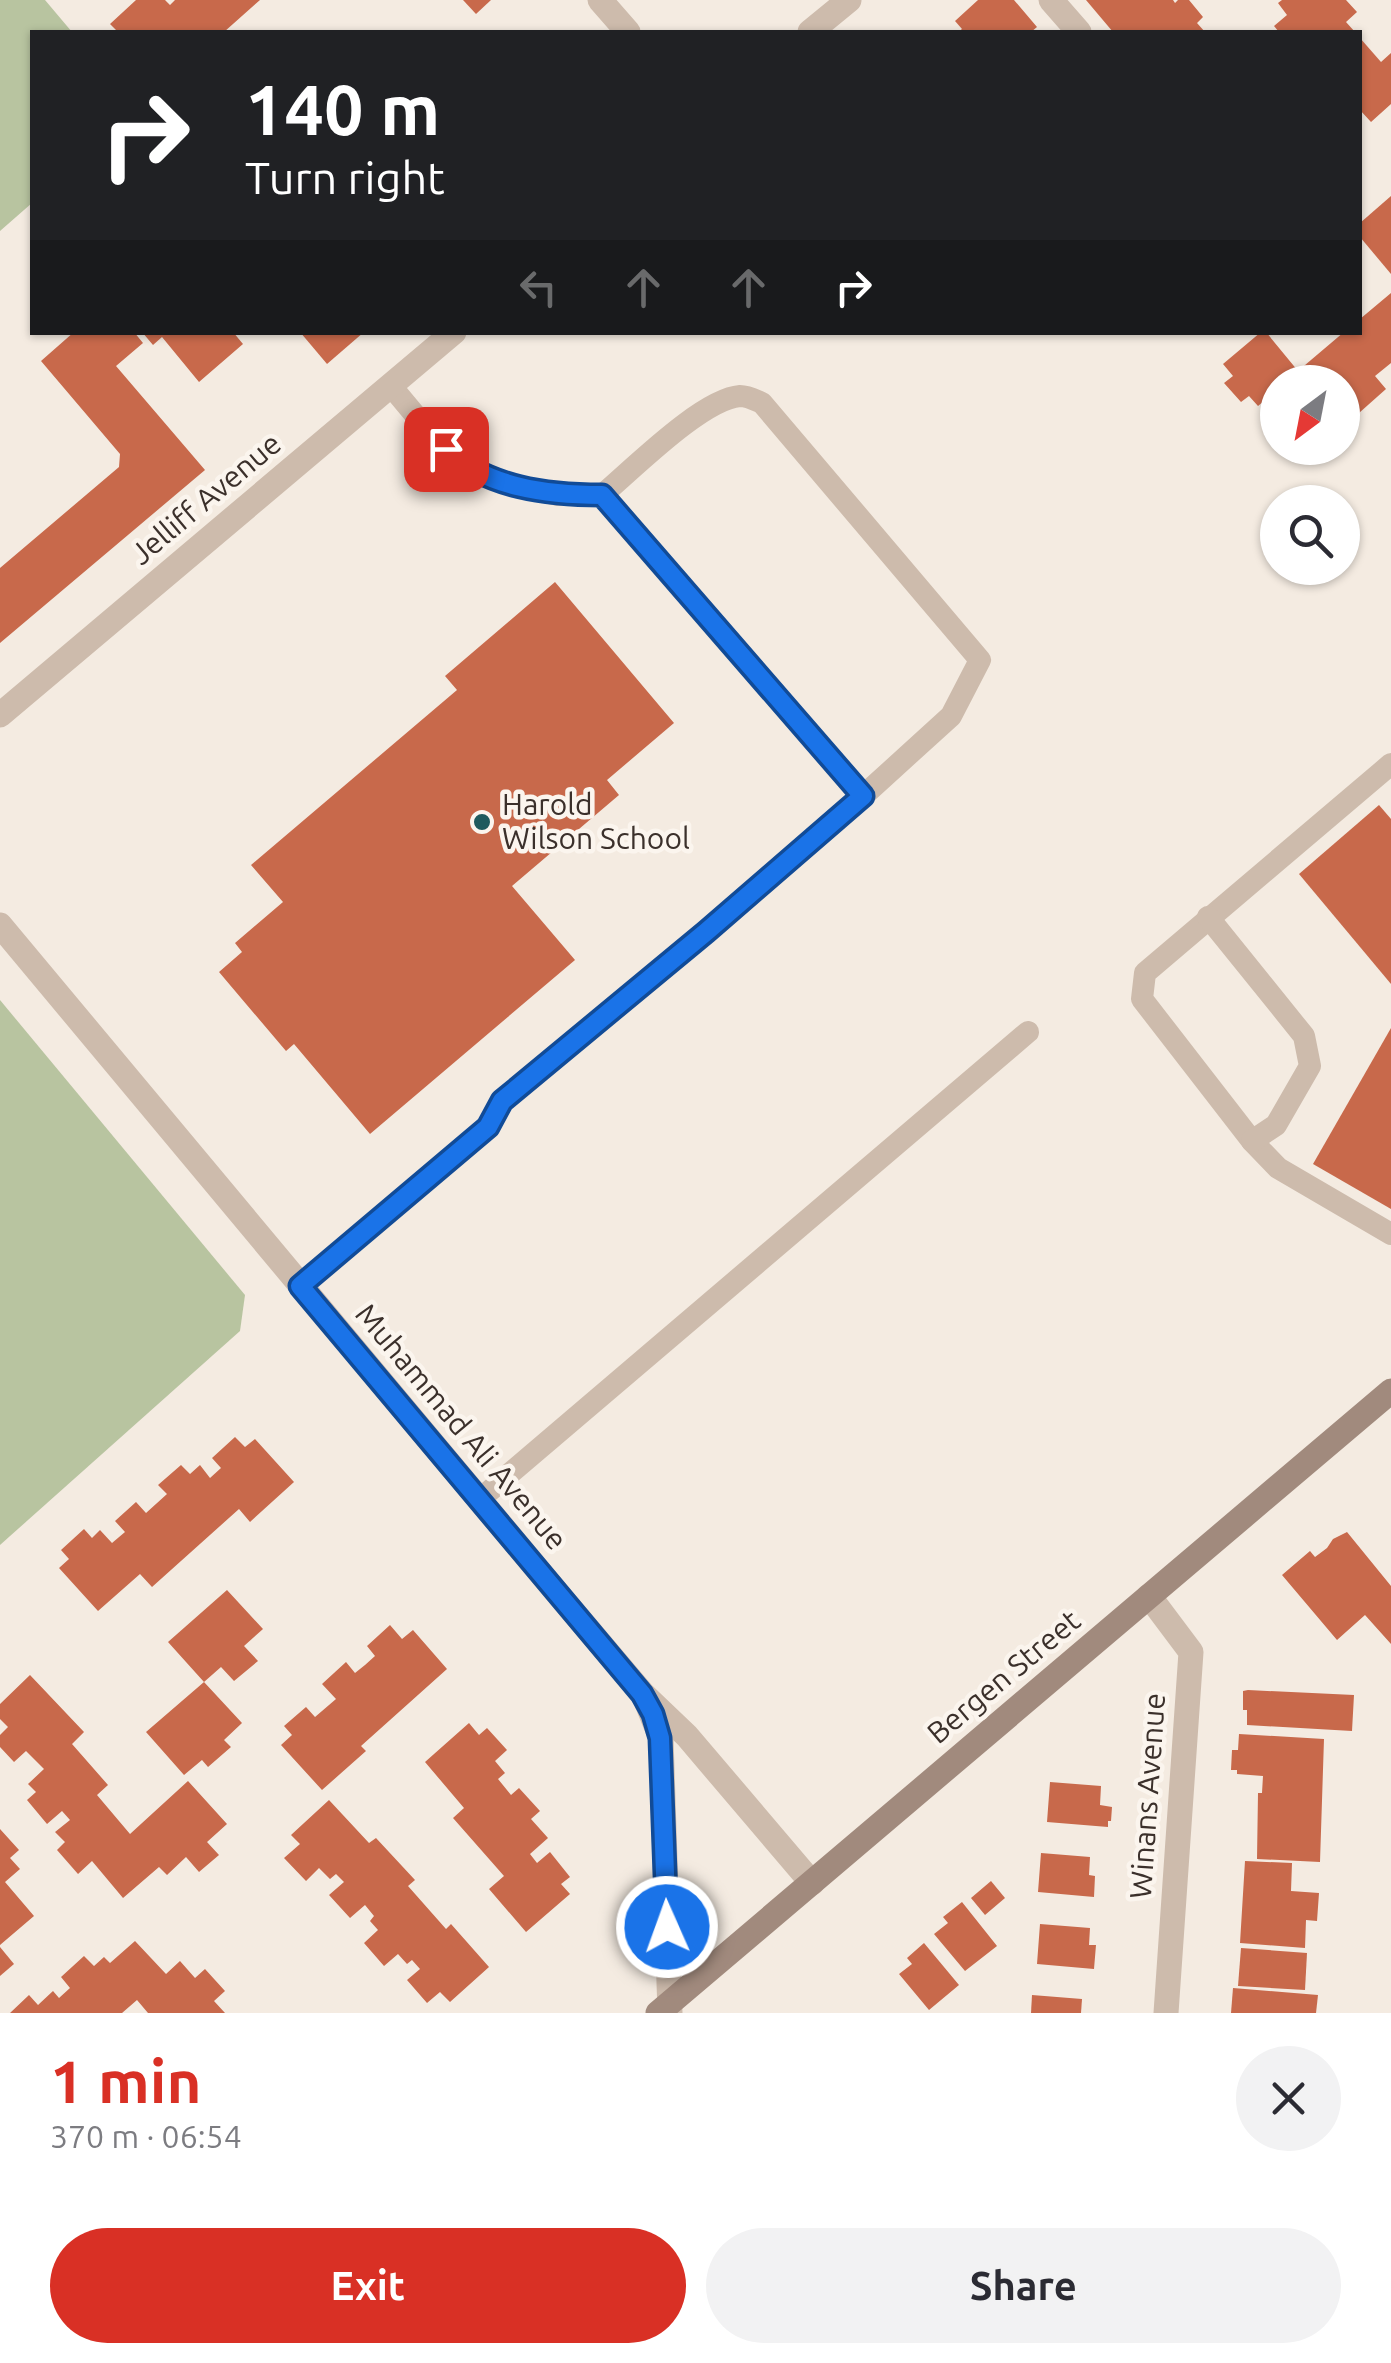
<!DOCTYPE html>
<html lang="en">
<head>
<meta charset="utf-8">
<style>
  :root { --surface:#fff; --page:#f2f2f3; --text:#2b2b33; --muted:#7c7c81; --accent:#d93025 }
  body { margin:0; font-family:Ubuntu,sans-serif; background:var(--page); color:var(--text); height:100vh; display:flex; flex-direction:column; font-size:38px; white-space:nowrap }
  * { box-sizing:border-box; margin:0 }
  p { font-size:32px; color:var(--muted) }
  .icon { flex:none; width:55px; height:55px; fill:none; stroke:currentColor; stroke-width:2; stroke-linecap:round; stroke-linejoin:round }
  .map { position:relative; height:2013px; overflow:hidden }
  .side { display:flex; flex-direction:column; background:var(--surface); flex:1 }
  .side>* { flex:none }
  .hud { position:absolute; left:30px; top:30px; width:1332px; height:305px; border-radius:0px; box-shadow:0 2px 8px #0004; background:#202124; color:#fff; overflow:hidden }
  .needle { width:65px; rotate:212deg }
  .tools { position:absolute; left:1260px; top:365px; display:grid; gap:20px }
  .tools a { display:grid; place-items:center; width:100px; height:100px; border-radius:50%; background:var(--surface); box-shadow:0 2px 8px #0004; font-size:50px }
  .pin { position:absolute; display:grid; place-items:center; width:85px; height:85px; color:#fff; margin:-42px; border-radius:20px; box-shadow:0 5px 15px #0006 }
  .me { position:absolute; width:110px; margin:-55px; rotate:358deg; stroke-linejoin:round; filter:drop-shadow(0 0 8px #0008) }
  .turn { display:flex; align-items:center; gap:35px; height:210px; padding:0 50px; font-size:45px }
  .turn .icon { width:130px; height:130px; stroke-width:2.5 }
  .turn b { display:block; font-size:70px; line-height:85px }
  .lanes { display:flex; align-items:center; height:95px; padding:0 50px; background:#0003; justify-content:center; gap:50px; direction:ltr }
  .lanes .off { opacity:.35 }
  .round { display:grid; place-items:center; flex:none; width:105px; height:105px; border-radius:52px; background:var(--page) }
  .summary { display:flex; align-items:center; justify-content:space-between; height:170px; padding:0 50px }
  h1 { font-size:60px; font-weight:600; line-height:75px; color:var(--accent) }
  .cta { display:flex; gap:20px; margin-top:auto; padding:20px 50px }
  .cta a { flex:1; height:115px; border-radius:60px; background:var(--accent); color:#fff; font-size:40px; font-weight:600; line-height:115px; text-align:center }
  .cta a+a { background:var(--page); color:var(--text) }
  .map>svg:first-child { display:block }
</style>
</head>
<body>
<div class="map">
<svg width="1391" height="2013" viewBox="0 0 1391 2013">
  <rect width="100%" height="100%" fill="#f4ebe1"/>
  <g fill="#b8c4a0">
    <polygon points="0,0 45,0 72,32 32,32 32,203 0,231"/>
    <polygon points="0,1000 245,1295 240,1331 0,1545"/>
  </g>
  <g fill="#c8694b">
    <polygon points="136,0 165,0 170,5 175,0 260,0 224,32 118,32 110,24"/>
    <polygon points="463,0 491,0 476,14"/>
    <polygon points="978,0 1014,0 1037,27 1031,32 958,32 962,29 955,21"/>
    <polygon points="1086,0 1173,0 1175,3 1178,0 1189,0 1203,17 1197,23 1205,32 1126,32 1125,31 1113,32"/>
    <polygon points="1282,0 1346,0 1357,12 1346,22 1355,32 1279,32 1274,26 1287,15 1278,3"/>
    <polygon points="1360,38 1381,62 1391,53 1391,104 1371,122 1360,110"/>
    <polygon points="1391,196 1391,274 1360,237 1360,223"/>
    <polygon points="1391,293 1391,363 1375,376 1386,389 1359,413 1348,400 1342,405 1342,382 1278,382 1278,416 1264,401 1258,406 1249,396 1241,402 1224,383 1233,376 1223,364 1261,332 1266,332 1298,371 1344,332 1360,332 1360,319"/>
    <polygon points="74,332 134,332 143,343 116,366 205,470 0,643 0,568 119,467 120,454 41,361"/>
    <polygon points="142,332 233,332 243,344 199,382 162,337 153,345"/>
    <polygon points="300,332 364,332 327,364"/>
    <polygon points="555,582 674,723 607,780 619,795 512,886 575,960 370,1134 294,1044 286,1051 219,972 242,952 235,943 283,902 251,865 457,690 445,676"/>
    <polygon points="1379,805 1391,819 1391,984 1299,874"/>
    <polygon points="1391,1028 1391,1209 1313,1164"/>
    <polygon points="235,1437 245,1447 255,1439 294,1482 250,1522 239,1509 152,1587 140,1574 98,1611 59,1568 69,1559 61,1550 84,1529 92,1538 100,1530 112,1543 125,1532 115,1521 136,1502 146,1513 167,1494 158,1485 181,1465 190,1474 200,1465 210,1478 221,1468 212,1458"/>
    <polygon points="1347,1532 1391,1586 1391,1644 1365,1615 1337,1640 1282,1575 1310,1551 1315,1557 1327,1548 1333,1539"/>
    <polygon points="227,1590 263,1629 244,1646 258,1661 234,1681 221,1667 204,1682 168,1642"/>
    <polygon points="390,1625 402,1639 413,1630 447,1669 361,1746 366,1751 322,1790 281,1745 292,1735 284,1726 306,1707 315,1717 336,1699 322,1684 346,1662 355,1673 365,1665 375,1656 367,1646"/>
    <polygon points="30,1675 84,1732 72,1744 108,1785 97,1795 130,1834 188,1781 227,1824 207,1842 219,1855 199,1872 186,1857 167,1875 159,1867 123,1898 92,1861 78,1874 57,1850 65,1842 55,1832 70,1820 62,1811 47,1824 27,1800 36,1792 28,1784 44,1769 26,1751 14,1762 0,1747 0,1735 8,1727 0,1719 0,1704"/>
    <polygon points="204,1682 242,1723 224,1740 231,1747 208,1767 202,1760 184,1775 146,1732"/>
    <polygon points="1248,1690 1354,1695 1352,1731 1247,1725 1247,1710 1243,1710 1243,1691"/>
    <polygon points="469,1723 479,1735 487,1728 507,1750 495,1761 505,1773 498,1779 511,1795 519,1788 540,1811 531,1819 548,1838 530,1854 537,1863 550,1852 570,1877 561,1884 570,1894 526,1932 489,1889 504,1876 453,1818 464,1808 425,1762"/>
    <polygon points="1239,1734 1324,1739 1320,1862 1257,1859 1258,1793 1262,1793 1263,1776 1237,1774 1237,1770 1231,1770 1232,1750 1238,1750"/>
    <polygon points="1050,1782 1101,1786 1100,1805 1112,1807 1111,1821 1108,1821 1108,1827 1047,1822"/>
    <polygon points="329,1800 369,1843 376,1838 415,1880 408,1886 446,1929 451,1924 489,1967 450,2002 440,1992 427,2003 407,1980 420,1969 412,1960 407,1964 398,1954 384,1966 364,1943 378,1930 370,1921 374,1916 365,1905 350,1918 329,1895 344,1882 336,1874 330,1879 319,1868 306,1881 284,1858 300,1844 291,1835"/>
    <polygon points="0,1829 19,1850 10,1858 20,1869 5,1882 34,1916 0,1945"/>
    <polygon points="1041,1853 1090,1857 1089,1875 1095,1876 1094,1897 1038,1892"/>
    <polygon points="1245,1861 1292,1863 1291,1891 1319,1893 1317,1921 1306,1920 1305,1948 1240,1943"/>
    <polygon points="991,1881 1005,1898 985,1915 971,1898"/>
    <polygon points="962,1902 997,1946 965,1971 934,1934 948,1923 943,1917"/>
    <polygon points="1040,1924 1090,1928 1089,1945 1096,1945 1094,1969 1037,1964"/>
    <polygon points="135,1941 166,1974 180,1961 195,1978 205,1969 225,1991 214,2001 225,2013 148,2013 137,2000 122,2013 10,2013 29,1995 38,2005 53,1991 59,1998 70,1988 61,1977 84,1956 94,1966 104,1957 110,1963"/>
    <polygon points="924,1943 959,1985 929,2010 899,1974 912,1964 907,1958"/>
    <polygon points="0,1947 14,1964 0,1976"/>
    <polygon points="1241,1948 1307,1953 1305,1990 1238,1986"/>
    <polygon points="1233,1988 1318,1995 1316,2013 1231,2013"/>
    <polygon points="1032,1995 1082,1999 1081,2013 1031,2013"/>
  </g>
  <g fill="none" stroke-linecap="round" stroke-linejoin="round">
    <g stroke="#cdbbac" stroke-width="22">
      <polyline points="602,495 863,796"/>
      <polyline points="1391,764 1145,973 1142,999 1252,1141 1278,1168 1391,1234"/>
      <polyline points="1208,917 1304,1036 1310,1066 1276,1125 1252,1141"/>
      <path d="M300,1286L488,1127L502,1101L706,932L863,796L951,716L980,660L762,403C755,400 748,396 740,396C702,399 633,469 602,495H558L509,484L462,464L431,434L391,386"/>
      <polyline points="480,1499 1028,1032"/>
    </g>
    <g stroke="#cdbbac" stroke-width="25">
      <polyline points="600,0 628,32"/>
      <polyline points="1051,0 1079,32"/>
      <polyline points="810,32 849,0"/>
      <polyline points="0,715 454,332"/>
      <polyline points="0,925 564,1601 643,1694 687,1736 812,1883"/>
      <polyline points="1149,1596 1191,1652 1166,2013"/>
      <polyline points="647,1703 661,1738 670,2013"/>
    </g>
    <polyline stroke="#a18a7d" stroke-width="25" points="658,2013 1391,1391"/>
  </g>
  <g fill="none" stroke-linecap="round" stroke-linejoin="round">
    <g stroke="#114b97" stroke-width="25">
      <path id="route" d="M446,449C486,488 549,495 602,495L863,796L706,932L502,1101L488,1127L300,1286L642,1694L653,1714L660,1738L667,1927"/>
    </g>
    <use href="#route" stroke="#1a73e8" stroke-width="18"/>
  </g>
  <circle fill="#1f5a5e" stroke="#fbf5ee" stroke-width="4" cx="482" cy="822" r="10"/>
  <g text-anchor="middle" stroke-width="9" stroke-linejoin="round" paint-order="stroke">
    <g font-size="30" fill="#3b302b" stroke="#fbf5ee">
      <text transform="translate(206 499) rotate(-40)" y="10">Jelliff Avenue</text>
      <text transform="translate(461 1427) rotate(50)" y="10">Muhammad Ali Avenue</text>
      <text transform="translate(1004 1677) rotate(-40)" y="10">Bergen Street</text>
      <text transform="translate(1148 1796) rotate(-86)" y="10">Winans Avenue</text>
    </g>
    <g font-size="30" fill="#3b302b" stroke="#fbf5ee" text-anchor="start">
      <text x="502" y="815">Harold<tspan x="502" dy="34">Wilson School</tspan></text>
    </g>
  </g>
</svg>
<div class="tools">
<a><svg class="needle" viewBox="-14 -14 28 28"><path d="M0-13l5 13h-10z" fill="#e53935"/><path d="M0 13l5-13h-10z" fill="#7c7c81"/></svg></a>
<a><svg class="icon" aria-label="search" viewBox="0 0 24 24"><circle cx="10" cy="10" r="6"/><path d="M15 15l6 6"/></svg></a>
</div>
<div class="pin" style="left:446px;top:449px;background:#d93025"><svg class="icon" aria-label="arrive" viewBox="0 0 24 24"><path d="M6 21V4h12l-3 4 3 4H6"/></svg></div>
<svg class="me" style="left:667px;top:1927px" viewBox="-20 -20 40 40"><circle r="17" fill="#1a73e8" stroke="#fff" stroke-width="3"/><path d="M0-11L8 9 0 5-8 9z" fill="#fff"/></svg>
<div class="hud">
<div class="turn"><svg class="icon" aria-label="right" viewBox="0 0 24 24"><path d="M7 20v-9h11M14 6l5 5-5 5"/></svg><div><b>140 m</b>Turn right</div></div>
<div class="lanes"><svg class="icon off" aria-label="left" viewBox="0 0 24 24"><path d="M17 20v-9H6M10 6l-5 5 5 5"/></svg><svg class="icon off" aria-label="ahead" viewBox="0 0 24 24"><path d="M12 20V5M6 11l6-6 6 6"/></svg><svg class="icon off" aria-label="ahead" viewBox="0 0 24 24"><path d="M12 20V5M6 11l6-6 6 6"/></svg><svg class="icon" aria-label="right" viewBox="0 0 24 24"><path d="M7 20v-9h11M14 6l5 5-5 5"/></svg></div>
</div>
</div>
<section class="side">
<div class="summary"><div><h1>1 min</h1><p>370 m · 06:54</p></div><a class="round"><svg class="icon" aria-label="close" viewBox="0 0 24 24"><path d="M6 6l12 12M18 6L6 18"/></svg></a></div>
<div class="cta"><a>Exit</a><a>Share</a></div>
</section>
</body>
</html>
